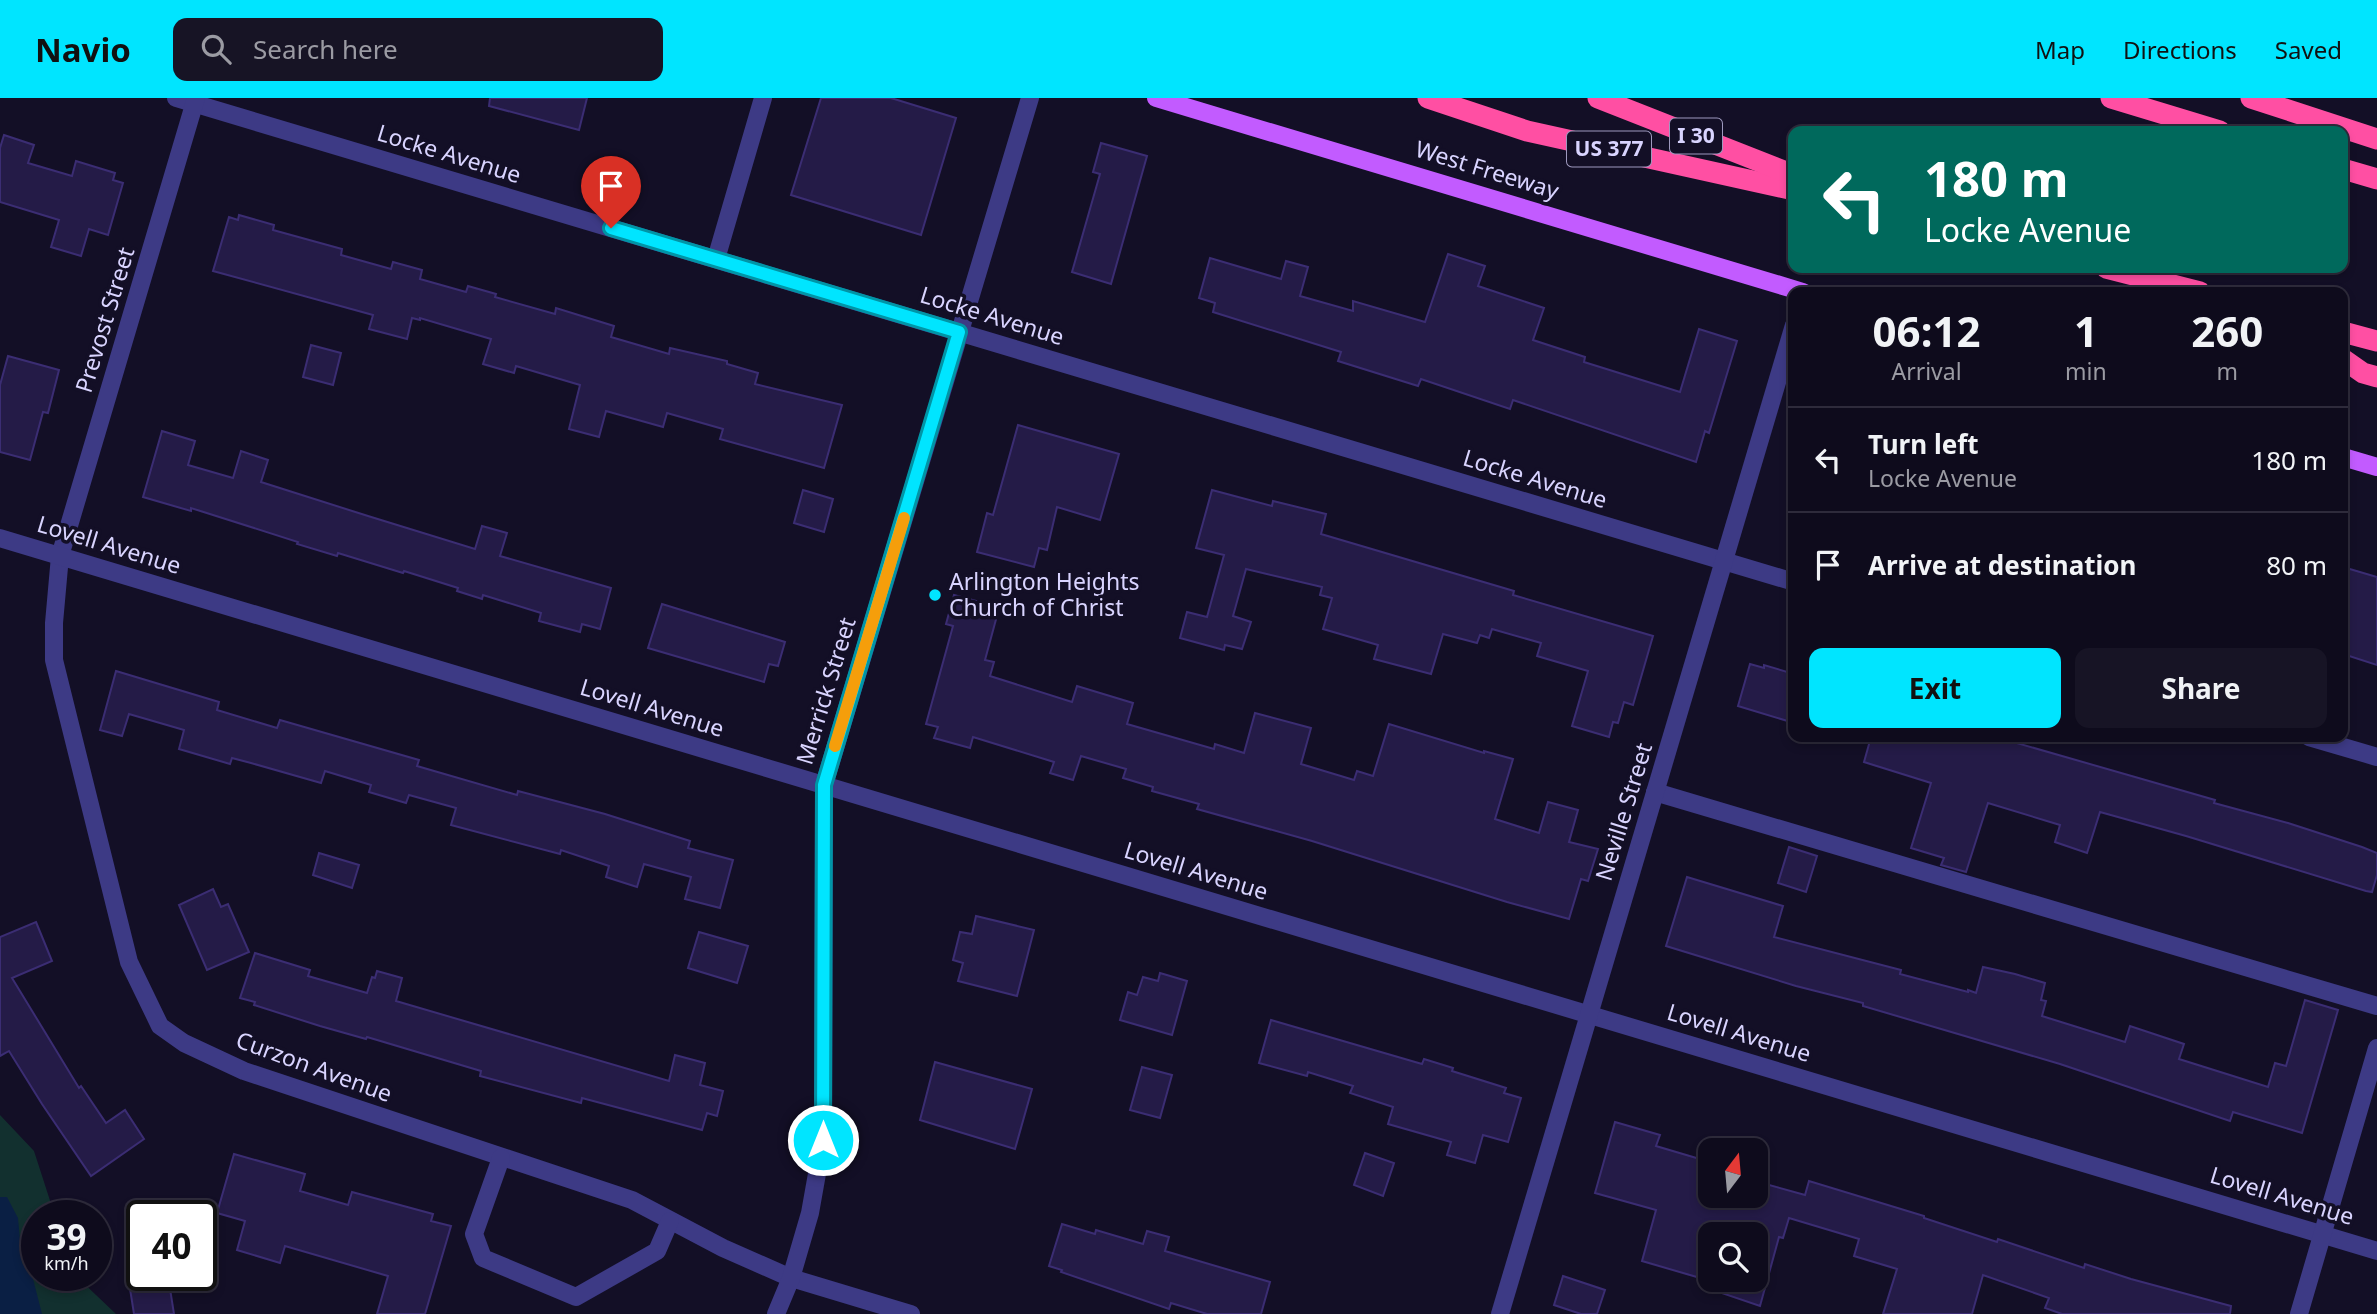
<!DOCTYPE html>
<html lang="en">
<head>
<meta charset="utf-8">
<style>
  :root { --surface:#0e0b1c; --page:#171425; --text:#f1f3f6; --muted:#9b9ba3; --line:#2e2b3b; --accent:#00e5ff }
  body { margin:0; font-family:"Noto Sans",sans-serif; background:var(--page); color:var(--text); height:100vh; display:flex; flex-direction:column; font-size:26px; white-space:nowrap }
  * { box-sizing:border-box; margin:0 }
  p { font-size:23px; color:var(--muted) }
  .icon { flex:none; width:38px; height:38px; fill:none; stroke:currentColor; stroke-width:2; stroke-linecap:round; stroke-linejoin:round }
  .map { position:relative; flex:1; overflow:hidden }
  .drawer { position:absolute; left:1788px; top:189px; width:560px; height:455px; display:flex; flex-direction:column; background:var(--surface); border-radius:14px; box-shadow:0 4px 10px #0003,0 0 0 2px var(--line) }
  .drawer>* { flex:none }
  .guide { position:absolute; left:1788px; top:28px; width:560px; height:147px; border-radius:14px; box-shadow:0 4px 10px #0003,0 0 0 2px var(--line); background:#00695c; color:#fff; overflow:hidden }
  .needle { width:46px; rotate:16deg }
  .controls { position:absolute; left:1698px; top:1040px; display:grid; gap:14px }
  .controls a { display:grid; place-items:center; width:70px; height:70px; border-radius:14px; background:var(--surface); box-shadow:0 4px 10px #0003,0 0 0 2px var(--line); font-size:35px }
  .speed { position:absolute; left:21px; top:1102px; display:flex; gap:14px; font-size:35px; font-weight:700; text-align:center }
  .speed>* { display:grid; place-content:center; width:91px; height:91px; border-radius:50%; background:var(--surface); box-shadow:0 4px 10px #0003,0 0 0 2px var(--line); line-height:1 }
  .speed small { font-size:18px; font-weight:400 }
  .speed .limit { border:4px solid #111; border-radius:10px; background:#fff; color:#111 }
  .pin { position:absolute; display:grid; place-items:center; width:60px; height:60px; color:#fff; margin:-72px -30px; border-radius:50% 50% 50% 0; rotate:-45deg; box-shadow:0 0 7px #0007 }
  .pin .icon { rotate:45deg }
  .me { position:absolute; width:77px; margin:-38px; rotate:0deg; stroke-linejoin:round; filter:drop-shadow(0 0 5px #0008) }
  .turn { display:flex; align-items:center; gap:24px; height:147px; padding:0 21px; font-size:32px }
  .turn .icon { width:91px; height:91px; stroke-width:2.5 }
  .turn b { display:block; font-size:49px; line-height:60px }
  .eta { display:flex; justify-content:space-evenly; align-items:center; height:119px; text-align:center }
  .eta b { font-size:42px; font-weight:700; line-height:49px }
  .cta { display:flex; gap:14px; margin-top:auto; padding:14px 21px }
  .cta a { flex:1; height:80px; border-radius:14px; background:var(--accent); color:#111; font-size:28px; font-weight:700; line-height:80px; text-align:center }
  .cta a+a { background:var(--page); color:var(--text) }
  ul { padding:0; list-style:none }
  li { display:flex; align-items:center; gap:21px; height:105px; padding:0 21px; border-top:2px solid var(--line) }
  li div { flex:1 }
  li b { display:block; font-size:26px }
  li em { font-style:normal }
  header { display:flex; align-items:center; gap:42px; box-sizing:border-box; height:98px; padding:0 35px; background:var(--accent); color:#111 }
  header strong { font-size:33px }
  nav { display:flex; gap:38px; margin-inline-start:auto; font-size:24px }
  .search { width:490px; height:63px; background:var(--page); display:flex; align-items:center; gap:18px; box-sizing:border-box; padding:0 24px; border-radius:14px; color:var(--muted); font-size:26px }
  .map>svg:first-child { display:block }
</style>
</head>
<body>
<header>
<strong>Navio</strong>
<div class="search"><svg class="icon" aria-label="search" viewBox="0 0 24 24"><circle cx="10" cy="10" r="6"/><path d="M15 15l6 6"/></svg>Search here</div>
<nav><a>Map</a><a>Directions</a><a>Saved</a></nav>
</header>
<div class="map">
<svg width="2377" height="1216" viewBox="0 0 2377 1216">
  <rect width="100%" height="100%" fill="#130f26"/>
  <polygon fill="#12302f" points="0,1017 34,1053 55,1118 37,1118 37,1178 76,1178 116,1216 0,1216"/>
  <polygon fill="#0a1f44" points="0,1099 7,1099 18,1120 22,1165 31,1173 42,1216 0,1216"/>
  <g fill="#241b47" stroke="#3b2d73" stroke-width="2" fill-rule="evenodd">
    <polygon points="490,0 587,0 579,32 489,8"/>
    <polygon points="821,0 891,0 956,20 921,137 791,97"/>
    <polygon points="4,37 34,47 28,65 72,78 76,63 115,75 113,82 123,85 108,137 89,131 81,158 51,149 59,122 0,104 0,50"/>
    <polygon points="1101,45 1147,58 1111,186 1072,174 1100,76 1093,74"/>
    <polygon points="239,117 274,127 273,132 342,151 341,157 391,171 393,164 422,172 420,181 466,194 468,188 496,196 495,199 555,216 556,210 614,228 611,239 669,256 670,250 727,263 727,266 758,275 755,286 842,307 824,370 720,341 723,331 667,315 663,329 606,313 599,339 569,331 580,287 516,268 514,275 483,266 491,241 420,220 420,222 412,220 407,241 369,231 373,217 213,173 229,119 238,122"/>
    <polygon points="1448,156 1485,168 1478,188 1544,210 1533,242 1585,259 1584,264 1680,294 1699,231 1737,243 1709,335 1705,333 1696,364 1513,302 1510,311 1421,281 1418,288 1338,263 1341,254 1213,214 1215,205 1199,200 1210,160 1281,181 1286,163 1308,169 1300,198 1353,213 1353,203 1425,224"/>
    <polygon points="311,247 341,255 333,287 303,279"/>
    <polygon points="8,258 59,272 48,315 43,314 30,362 0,354 0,287"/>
    <polygon points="1018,327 1119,356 1100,422 1057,409 1047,452 1039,450 1034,469 977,454 987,415 993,417"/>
    <polygon points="162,333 195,343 188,367 233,380 241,353 268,362 261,384 368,418 475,451 482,428 507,435 500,458 611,490 600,531 582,526 580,534 539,523 541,515 483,497 482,501 457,493 458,490 404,473 403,475 338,455 337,458 297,446 298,444 191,410 191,413 143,399"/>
    <polygon points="803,392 833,401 824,434 794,425"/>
    <polygon points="1212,392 1272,408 1273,403 1326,416 1321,436 1514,493 1513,497 1653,538 1633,607 1624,604 1618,625 1613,624 1609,639 1572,628 1588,573 1537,558 1541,545 1492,531 1489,540 1480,537 1477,545 1443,536 1431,576 1374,561 1378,547 1323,531 1332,500 1320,497 1322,489 1246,471 1233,518 1251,524 1242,551 1225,547 1224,552 1180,540 1187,514 1207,519 1224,457 1196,450"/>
    <polygon points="2343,469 2377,479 2377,567 2343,556"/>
    <polygon points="954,497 987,506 985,511 998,514 985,562 994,564 990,578 1072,604 1077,588 1133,605 1127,626 1214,651 1215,646 1244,655 1255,615 1311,630 1301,666 1354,682 1357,673 1373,678 1389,626 1484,655 1484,653 1513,661 1495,721 1539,735 1548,704 1578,712 1569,744 1598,751 1588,783 1581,781 1569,821 1507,804 1312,743 1197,711 1199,706 1152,693 1153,689 1123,680 1126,671 1081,658 1073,682 1050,675 1054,664 973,639 970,650 934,640 938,629 926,626 953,528 946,526"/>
    <polygon points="662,506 785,544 778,568 769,566 764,584 648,550"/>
    <polygon points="1750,566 1764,570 1764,567 1794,576 1794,625 1738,608"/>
    <polygon points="116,573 219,604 217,612 277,630 280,622 419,662 417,668 517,697 518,693 605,716 690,743 688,750 733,762 720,810 685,801 691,779 644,766 637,789 606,779 609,768 561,752 560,756 451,727 456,710 409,697 406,705 369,694 371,687 325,673 321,685 251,665 232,660 230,666 179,651 184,632 129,616 122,638 100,632"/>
    <polygon points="1871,639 1996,639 2215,702 2214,705 2288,725 2362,749 2377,755 2377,777 2372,794 2366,793 2186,738 2100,714 2087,755 2055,744 2060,727 1988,705 1966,774 1941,767 1944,760 1911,750 1931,685 1864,664"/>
    <polygon points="1789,749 1817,758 1806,794 1778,785"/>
    <polygon points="319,755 359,767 352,790 313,777"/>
    <polygon points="1687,779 1783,808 1774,839 1901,872 1900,876 1968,894 1968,892 1976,895 1983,869 2015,876 2045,885 2041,902 2046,903 2042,918 2125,944 2130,928 2184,946 2179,961 2268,989 2275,965 2286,968 2305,902 2338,912 2302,1035 2233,1014 2230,1023 2060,966 1863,908 1863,905 1796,888 1666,848"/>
    <polygon points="213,791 221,809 228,806 249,854 207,872 179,807"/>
    <polygon points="976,818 1034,832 1017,898 958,883 963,865 953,862 960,834 972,836"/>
    <polygon points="36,824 52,863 12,880 79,990 81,988 106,1025 125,1012 144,1041 91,1078 42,1006 9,953 0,958 0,839"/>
    <polygon points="699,834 748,848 737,885 688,870"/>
    <polygon points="255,855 310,872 308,878 367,895 372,879 375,880 377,873 402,880 396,903 669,983 675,957 705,965 700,987 723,993 717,1018 707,1015 702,1032 582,1000 581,1005 480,978 481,973 367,939 366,941 320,928 254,907 255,904 240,900"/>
    <polygon points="1160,875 1187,883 1172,937 1120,922 1128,894 1137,897 1143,879 1158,883"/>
    <polygon points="1271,922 1422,966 1424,961 1453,970 1452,973 1506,990 1504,995 1521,1000 1508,1044 1483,1037 1475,1065 1447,1057 1451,1044 1388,1026 1393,1009 1350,995 1353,988 1308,974 1307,978 1259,965"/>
    <polygon points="935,964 1032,991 1015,1051 920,1022"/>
    <polygon points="1142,969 1172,977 1160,1020 1130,1012"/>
    <path d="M1615,1024L1660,1037L1656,1048L1710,1064V1097H1755V1083L1805,1097L1809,1083L1924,1118V1120L1997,1144L1998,1141L2084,1170L2085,1166L2131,1181L2231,1208L2230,1216H2062L2045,1210L2049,1200L1983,1177L1972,1216H1883L1897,1171L1854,1158L1859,1141L1789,1120L1783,1140L1779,1139L1760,1208L1704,1189L1707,1182L1642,1163L1656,1112L1595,1095ZM1710,1136H1755V1181H1710Z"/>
    <polygon points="1365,1055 1394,1065 1383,1098 1354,1087"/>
    <polygon points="234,1056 305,1076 300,1093 348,1107 352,1094 433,1116 431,1123 451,1128 425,1216 377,1216 388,1178 285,1148 280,1165 237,1152 245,1123 217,1115"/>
    <polygon points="1062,1126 1095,1136 1096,1132 1143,1146 1147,1133 1169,1139 1165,1153 1270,1184 1261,1216 1207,1216 1171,1205 1169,1211 1061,1174 1062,1172 1049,1168"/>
    <polygon points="128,1178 168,1178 174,1216 134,1216"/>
    <polygon points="1563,1178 1605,1192 1597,1216 1581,1216 1554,1207"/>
  </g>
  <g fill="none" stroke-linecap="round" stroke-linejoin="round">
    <g stroke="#3d3a85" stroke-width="18">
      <polyline points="176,0 1794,484"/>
      <polyline points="196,0 60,458 54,525 54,562 129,864 160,928 184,945 244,973 632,1102 723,1150 791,1180 911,1216"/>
      <polyline points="716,161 763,0"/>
      <polyline points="0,440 2377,1153"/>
      <polyline points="2309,639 2377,659"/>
      <polyline points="1655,694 2377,908"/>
      <polyline points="501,1060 474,1136 483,1160 576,1199 657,1153 670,1123"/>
      <polyline points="776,1216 791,1180 810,1115 823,1042 824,687 1030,0"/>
      <polyline points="1500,1216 1794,227"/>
      <polyline points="2299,1216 2377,950"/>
    </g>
    <g stroke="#c25bff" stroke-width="18">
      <polyline points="1156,0 1803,194"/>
      <polyline points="2343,359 2377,369"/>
    </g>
    <g stroke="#ff4fa3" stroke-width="21">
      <polyline points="1428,0 1527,33 1794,92"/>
      <polyline points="1598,0 1794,77"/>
      <polyline points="2111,0 2220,33"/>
      <polyline points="2251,0 2377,41"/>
      <polyline points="2343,71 2377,81"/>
      <polyline points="2106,170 2200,194"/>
      <polyline points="2343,234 2377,243"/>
      <polyline points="2343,261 2363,275 2377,279"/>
    </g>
  </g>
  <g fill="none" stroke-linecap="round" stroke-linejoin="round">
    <g stroke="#0095a6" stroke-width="18">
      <polyline id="route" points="611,130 959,234 824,687 823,1042"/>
    </g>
    <use href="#route" stroke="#00e5ff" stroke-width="12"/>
    <polyline stroke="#f59e0b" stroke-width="12" points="835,648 904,420"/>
  </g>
  <circle fill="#00e5ff" stroke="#130f26" stroke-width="2.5" cx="935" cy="497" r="7"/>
  <g text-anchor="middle" stroke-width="7" stroke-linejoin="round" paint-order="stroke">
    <g fill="#130f26" stroke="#9e99be" stroke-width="2">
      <rect x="1670" y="20.5" width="52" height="35" rx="5"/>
      <rect x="1567" y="33.5" width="84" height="35" rx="5"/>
    </g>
    <g font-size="21" font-weight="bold" fill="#d9d4ff">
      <text x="1696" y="45">I 30</text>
      <text x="1609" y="58">US 377</text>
    </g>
    <g font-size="23" fill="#d9d4ff" stroke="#130f26">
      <text transform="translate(449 56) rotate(17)" y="8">Locke Avenue</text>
      <text transform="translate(1487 72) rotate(17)" y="8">West Freeway</text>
      <text transform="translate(992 218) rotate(17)" y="8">Locke Avenue</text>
      <text transform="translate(105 222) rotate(-73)" y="8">Prevost Street</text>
      <text transform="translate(1535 381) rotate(17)" y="8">Locke Avenue</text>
      <text transform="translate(109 447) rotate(17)" y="8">Lovell Avenue</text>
      <text transform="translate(826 593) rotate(-73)" y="8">Merrick Street</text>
      <text transform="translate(652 610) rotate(17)" y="8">Lovell Avenue</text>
      <text transform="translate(1624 714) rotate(-73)" y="8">Neville Street</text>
      <text transform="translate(1196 773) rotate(17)" y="8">Lovell Avenue</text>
      <text transform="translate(1739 935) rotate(17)" y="8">Lovell Avenue</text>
      <text transform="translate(314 969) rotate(20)" y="8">Curzon Avenue</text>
      <text transform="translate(2282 1098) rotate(17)" y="8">Lovell Avenue</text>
    </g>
    <g font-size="23" fill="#d9d4ff" stroke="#130f26" text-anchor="start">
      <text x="949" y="492">Arlington Heights<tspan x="949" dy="26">Church of Christ</tspan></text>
    </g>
  </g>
</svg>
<div class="controls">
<a><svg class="needle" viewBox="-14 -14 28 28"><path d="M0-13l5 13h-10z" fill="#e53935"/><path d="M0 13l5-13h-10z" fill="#9b9ba3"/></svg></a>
<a><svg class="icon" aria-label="search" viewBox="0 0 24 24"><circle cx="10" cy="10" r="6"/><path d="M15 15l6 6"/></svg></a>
</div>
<div class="speed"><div>39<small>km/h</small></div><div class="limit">40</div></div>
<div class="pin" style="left:611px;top:130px;background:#d93025"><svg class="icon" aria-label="arrive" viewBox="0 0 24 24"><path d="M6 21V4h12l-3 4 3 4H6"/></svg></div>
<svg class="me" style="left:823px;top:1042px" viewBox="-20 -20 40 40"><circle r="17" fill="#00e5ff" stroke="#fff" stroke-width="3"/><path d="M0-11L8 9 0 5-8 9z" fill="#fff"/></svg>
<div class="guide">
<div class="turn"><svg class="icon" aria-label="left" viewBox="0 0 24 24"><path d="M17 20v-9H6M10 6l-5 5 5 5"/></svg><div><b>180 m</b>Locke Avenue</div></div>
</div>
<section class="drawer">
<div class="eta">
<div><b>06:12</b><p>Arrival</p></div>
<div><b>1</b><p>min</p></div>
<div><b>260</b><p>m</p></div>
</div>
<ul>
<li><svg class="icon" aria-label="left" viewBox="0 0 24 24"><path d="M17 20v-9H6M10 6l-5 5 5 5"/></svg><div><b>Turn left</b><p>Locke Avenue</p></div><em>180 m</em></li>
<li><svg class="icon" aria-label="arrive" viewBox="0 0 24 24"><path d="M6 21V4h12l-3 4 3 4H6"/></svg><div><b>Arrive at destination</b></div><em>80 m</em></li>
</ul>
<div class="cta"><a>Exit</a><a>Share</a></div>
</section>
</div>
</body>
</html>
